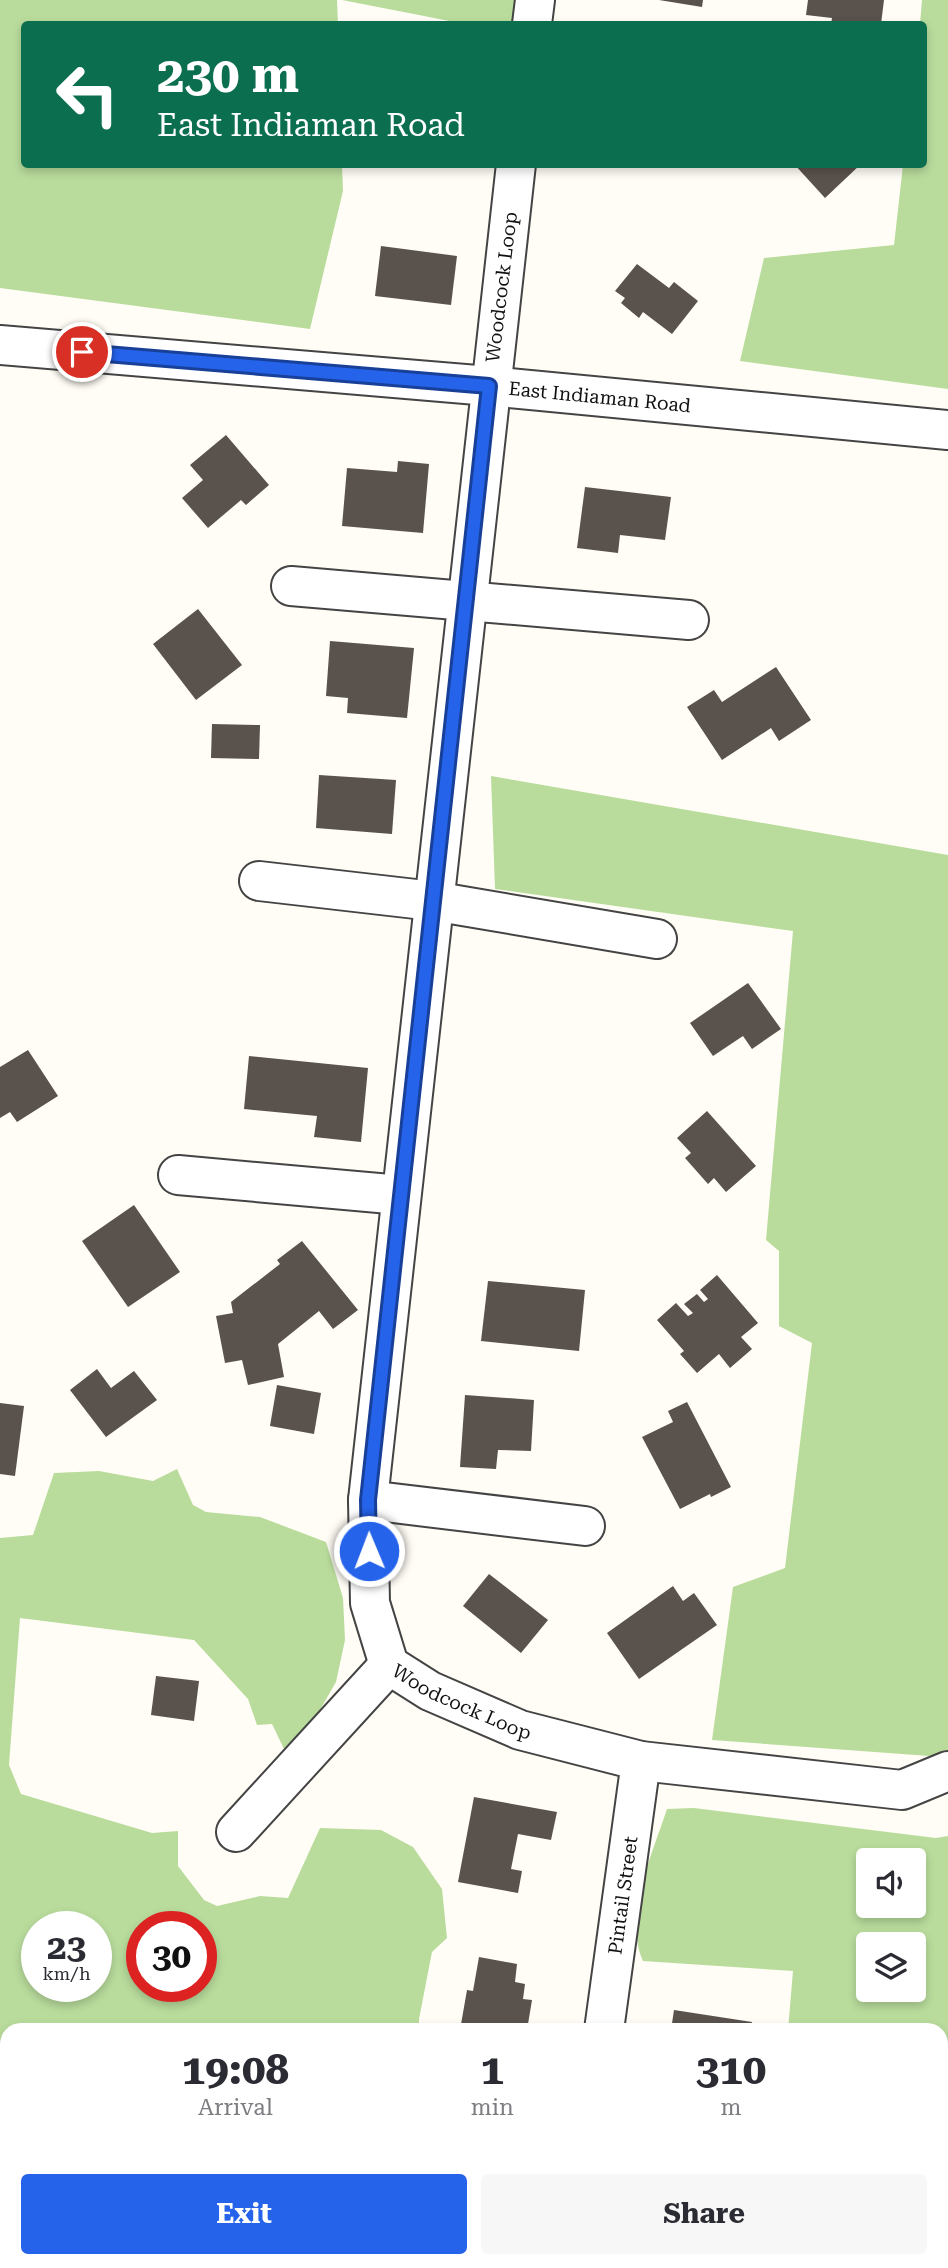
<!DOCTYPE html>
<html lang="en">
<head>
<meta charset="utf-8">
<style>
  :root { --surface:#fff; --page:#f7f7f7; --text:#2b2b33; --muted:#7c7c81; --accent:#2563eb }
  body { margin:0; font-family:"Roboto Serif",serif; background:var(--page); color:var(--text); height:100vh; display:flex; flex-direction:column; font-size:26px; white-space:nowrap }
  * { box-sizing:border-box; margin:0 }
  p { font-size:23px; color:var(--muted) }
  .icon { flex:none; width:38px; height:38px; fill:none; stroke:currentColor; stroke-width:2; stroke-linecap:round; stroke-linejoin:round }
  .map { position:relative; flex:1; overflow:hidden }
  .details { position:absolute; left:0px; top:2023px; width:948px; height:245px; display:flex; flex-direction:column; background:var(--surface); border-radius:21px 21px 0 0; box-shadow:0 4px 10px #0003 }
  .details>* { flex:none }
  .top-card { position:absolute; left:21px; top:21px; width:906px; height:147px; border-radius:7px; box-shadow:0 4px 10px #0003; background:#0b6e4f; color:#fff; overflow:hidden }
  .tools { position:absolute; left:856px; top:1848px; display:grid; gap:14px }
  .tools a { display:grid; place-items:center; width:70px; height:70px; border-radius:7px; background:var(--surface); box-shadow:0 4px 10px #0003; font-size:35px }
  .speed { position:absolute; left:21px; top:1911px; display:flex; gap:14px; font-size:35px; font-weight:700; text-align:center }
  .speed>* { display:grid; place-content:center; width:91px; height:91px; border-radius:50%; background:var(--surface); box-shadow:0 4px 10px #0003; line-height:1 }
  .speed small { font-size:18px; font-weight:400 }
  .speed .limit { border:10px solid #d22; background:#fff; color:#111 }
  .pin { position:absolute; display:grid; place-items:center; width:60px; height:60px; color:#fff; margin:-30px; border:4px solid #fff; border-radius:50%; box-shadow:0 2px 7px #0007 }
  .me { position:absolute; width:77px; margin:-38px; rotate:359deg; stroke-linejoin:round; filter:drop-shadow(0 0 5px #0008) }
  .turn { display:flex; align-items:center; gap:24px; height:147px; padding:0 21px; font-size:32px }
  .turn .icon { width:91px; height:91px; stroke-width:2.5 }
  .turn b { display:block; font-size:49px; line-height:60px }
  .eta { display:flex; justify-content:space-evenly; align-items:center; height:119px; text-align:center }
  .eta b { font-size:42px; font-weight:700; line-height:49px }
  .cta { display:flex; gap:14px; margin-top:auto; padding:14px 21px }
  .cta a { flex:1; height:80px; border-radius:7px; background:var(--accent); color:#fff; font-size:28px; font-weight:700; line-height:80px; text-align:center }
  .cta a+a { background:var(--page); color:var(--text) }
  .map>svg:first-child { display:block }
</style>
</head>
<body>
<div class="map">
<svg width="948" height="2268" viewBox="0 0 948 2268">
  <rect width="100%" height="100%" fill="#fffdf5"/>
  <g fill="#b9dc9c" fill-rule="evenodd">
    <polygon points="0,0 337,0 338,24 24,24 24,164 342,165 343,191 310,329 0,288"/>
    <polygon points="342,0 531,0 529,24 465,24"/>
    <polygon points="922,0 948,0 948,389 740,361 764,258 894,245 903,165 924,164 924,24 920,24"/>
    <polygon points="491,776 948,855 948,1752 943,1757 712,1740 733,1587 785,1568 812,1343 779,1326 779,1251 766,1240 793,931 495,889"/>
    <path d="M177,1469L193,1505L206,1512L260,1517L326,1542L343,1598L345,1640L336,1682L302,1741L285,1751L272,1724L257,1725L248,1699L194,1640L20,1618L9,1765L21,1794L152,1833L178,1831V1866L204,1900L217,1906L260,1896L288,1898L320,1828L381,1830L413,1847L442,1889L447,1938L432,1952L419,2019V2030H7V2045L0,2044V1538L33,1535L54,1473L99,1471L153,1481ZM37,1927H96V1986H37ZM142,1927H201V1986H142Z"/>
    <path d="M694,1808L936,1838L948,1836V2212L942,2210V2030H788L793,1971L643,1961C623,1917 653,1852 667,1809ZM868,1860H914V1906H868ZM868,1944H914V1990H868Z"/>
    <polygon points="0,2186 7,2187 7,2261 144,2261 142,2268 0,2268"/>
  </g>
  <g fill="#5a524d">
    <polygon points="659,0 703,0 702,7"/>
    <polygon points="808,0 884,0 881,24 831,24 832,18 806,15"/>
    <polygon points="794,164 861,164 825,198"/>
    <polygon points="381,246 457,256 451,305 375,296"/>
    <polygon points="637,264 669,288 674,282 698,301 672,334 643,312 639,318 621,303 625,298 615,291"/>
    <polygon points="226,435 269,485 246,505 241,500 208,528 182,498 203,480 190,465"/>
    <polygon points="398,461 429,464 423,533 342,526 347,468 397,472"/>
    <polygon points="585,487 671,497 665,540 620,535 618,553 577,548"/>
    <polygon points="198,609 242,665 196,700 153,644"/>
    <polygon points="330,641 414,648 407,718 347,713 348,698 326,696"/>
    <polygon points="776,667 811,720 779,741 771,728 722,760 687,707 714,690 722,702"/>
    <polygon points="212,724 260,725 259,759 211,758"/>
    <polygon points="319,775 396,780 392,834 316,828"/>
    <polygon points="748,983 781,1029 752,1049 743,1036 713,1056 690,1023"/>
    <polygon points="28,1050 58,1096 17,1122 10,1112 0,1118 0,1067"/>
    <polygon points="249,1056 368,1068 361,1142 314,1137 317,1116 244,1109"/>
    <polygon points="707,1111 756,1166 726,1192 714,1178 708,1184 685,1158 691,1153 677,1138"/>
    <polygon points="134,1205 180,1272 128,1307 82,1241"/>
    <polygon points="302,1241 358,1310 333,1329 319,1311 278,1344 284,1377 248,1385 242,1360 225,1363 216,1316 233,1313 231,1302 280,1264 277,1260"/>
    <polygon points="717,1275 758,1323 741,1337 752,1349 730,1368 719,1354 697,1373 680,1354 684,1351 657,1320 676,1303 688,1316 693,1313 684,1304 697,1294 704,1302 708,1299 700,1290"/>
    <polygon points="488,1281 585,1290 579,1351 481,1341"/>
    <polygon points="97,1369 111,1388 134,1371 157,1400 106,1437 70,1390"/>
    <polygon points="277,1385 321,1393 314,1434 270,1426"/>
    <polygon points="465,1395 534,1400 531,1451 498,1450 496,1469 460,1467"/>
    <polygon points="687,1402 731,1487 711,1497 710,1494 680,1509 642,1437 673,1422 668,1411"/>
    <polygon points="0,1403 24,1406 15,1476 0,1474"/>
    <polygon points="489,1574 548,1620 521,1653 463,1606"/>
    <polygon points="673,1586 683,1601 694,1593 717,1625 639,1679 607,1633"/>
    <polygon points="156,1676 199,1681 194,1721 151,1715"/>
    <polygon points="474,1797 557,1812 551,1840 518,1834 511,1869 522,1871 518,1893 458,1882"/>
    <polygon points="479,1957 517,1964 515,1982 525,1984 523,1999 532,2000 527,2030 460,2030 467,1990 473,1991"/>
    <polygon points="674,2010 752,2022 751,2030 671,2030"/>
  </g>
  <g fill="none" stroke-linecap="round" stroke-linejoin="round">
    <g stroke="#444" stroke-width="42">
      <g id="minor">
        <polyline points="532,24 535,0"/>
        <path id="s1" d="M516,164L368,1500L370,1603L389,1665L430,1691L520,1730L641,1761L902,1790L948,1771"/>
        <path id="s2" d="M0,345L489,386L948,430"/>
        <polyline points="291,586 689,620"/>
        <polyline points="259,881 433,901 657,939"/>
        <polyline points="178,1175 401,1195"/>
        <polyline points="368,1500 585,1526"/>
        <polyline points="236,1832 389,1665"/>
        <path id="s3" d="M604,2030L641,1761"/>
      </g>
    </g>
    <g stroke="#222" stroke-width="42">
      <g id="major">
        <polyline points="0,2114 7,2116"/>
        <polyline points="817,2261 866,2268"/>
      </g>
    </g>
    <use href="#minor" stroke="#fff" stroke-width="38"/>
    <use href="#major" stroke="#f9d66b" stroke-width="38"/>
  </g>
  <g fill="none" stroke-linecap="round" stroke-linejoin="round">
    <g stroke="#184099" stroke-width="18">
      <polyline id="route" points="82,352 489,386 368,1500 369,1551"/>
    </g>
    <use href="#route" stroke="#2563eb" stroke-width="12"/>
  </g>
  <g text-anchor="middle" stroke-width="7" stroke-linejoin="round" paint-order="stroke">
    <g font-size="19" fill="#111" stroke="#fff">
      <text transform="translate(501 287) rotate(-83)" y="7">Woodcock Loop</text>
      <text dy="7" stroke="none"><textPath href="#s2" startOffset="602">East Indiaman Road</textPath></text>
      <text dy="7" stroke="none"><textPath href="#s1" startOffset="1594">Woodcock Loop</textPath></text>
      <text dy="7" stroke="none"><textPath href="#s3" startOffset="136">Pintail Street</textPath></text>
    </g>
  </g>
</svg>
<div class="tools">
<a><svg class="icon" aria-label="sound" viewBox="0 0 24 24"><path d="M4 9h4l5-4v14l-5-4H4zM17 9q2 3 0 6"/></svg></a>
<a><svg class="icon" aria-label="layers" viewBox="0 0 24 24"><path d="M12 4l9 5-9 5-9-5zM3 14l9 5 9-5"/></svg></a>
</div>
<div class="speed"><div>23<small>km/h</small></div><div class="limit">30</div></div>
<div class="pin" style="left:82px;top:352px;background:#d93025"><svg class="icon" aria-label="arrive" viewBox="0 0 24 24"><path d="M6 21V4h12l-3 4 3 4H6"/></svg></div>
<svg class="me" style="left:369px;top:1551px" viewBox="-20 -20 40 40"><circle r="17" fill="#2563eb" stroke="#fff" stroke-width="3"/><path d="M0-11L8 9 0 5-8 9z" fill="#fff"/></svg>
<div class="top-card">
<div class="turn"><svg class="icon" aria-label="left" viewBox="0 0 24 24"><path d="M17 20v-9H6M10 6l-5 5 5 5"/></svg><div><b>230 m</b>East Indiaman Road</div></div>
</div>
<section class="details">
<div class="eta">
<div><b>19:08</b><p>Arrival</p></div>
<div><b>1</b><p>min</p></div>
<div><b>310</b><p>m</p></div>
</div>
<div class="cta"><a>Exit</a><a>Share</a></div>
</section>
</div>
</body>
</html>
